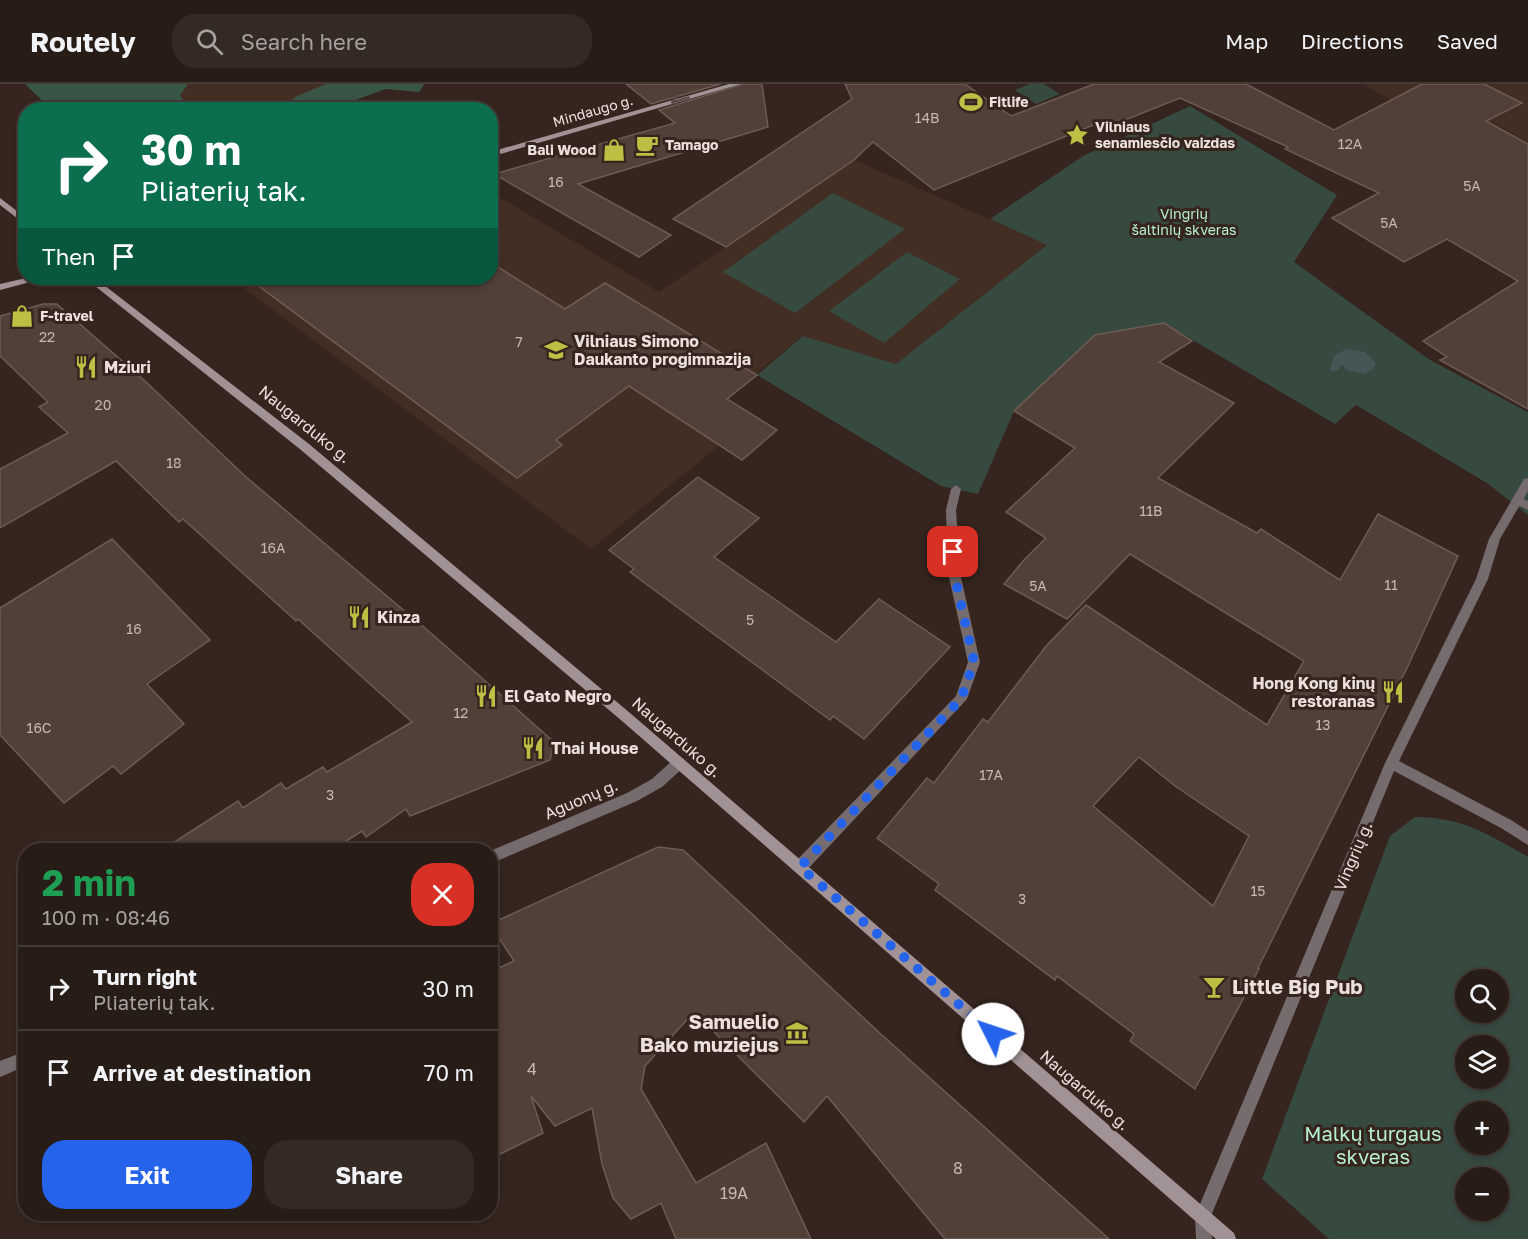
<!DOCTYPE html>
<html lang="en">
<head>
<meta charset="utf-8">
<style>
  :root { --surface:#281c16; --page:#342923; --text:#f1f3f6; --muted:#a5a1a1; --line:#443a35; --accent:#2563eb }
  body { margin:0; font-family:"Golos Text",sans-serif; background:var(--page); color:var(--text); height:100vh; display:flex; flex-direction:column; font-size:22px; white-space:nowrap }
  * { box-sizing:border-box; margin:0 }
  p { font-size:20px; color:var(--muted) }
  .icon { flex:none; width:33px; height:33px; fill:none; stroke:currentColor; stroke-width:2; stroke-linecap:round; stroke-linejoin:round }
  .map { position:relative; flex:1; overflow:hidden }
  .side { position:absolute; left:18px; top:759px; width:480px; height:378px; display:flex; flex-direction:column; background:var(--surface); border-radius:24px; box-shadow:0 3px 9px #0003,0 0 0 2px var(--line) }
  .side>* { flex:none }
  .hud { position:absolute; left:18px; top:18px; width:480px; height:183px; border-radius:24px; box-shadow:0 3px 9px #0003,0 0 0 2px var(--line); background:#0b6e4f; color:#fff; overflow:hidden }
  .tools { position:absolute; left:1455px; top:885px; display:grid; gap:12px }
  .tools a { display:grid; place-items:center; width:54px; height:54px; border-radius:50%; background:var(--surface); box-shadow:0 3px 9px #0003,0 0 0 2px var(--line); font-size:30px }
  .pin { position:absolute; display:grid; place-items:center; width:51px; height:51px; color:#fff; margin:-26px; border-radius:12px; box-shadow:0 3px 9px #0006 }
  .me { position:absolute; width:66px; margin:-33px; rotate:311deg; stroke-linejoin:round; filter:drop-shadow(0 0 4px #0008) }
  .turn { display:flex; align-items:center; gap:21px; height:126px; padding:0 24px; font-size:27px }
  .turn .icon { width:78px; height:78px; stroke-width:2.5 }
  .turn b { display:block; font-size:42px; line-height:51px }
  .then { display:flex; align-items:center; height:57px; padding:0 24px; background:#0003; gap:12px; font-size:22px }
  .round { display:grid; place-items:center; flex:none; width:63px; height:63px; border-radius:24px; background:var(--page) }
  .summary { display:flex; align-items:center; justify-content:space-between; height:102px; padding:0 24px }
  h1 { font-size:36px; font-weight:700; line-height:45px; color:#1e9e55 }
  .button { display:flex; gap:12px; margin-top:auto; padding:12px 24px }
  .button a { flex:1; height:69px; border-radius:24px; background:var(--accent); color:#fff; font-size:24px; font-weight:700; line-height:69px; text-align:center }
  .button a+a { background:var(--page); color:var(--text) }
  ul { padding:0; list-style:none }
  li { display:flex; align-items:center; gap:18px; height:84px; padding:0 24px; border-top:2px solid var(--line) }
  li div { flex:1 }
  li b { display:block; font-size:22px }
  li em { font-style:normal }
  header { display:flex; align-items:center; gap:36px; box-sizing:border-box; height:84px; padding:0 30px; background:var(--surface); border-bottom:2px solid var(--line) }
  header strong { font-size:28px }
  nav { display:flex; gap:33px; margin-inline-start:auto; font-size:21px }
  .search { width:420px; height:54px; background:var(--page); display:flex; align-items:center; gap:15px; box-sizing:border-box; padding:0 21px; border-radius:24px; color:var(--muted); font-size:22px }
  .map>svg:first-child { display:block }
</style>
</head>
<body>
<header>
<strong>Routely</strong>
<div class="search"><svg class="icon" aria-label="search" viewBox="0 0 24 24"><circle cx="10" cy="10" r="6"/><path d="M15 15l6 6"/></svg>Search here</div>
<nav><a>Map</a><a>Directions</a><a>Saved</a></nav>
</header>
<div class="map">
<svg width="1528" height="1155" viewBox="0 0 1528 1155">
  <rect width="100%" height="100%" fill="#35251e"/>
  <g fill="#432e24">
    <polygon points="156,0 371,0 281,26 183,25"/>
    <polygon points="1363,0 1528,0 1528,58 1491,37 1457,53"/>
    <polygon points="854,76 1048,161 896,280 802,252 727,314 777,346 742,376 720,361 591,465 245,205 266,194 490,194 491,108 659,208"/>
  </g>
  <g fill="#374a40" fill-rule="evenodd">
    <polygon points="1030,0 1044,0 1060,10 1036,20 1015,6"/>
    <polygon points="1190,22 1337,111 1294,178 1430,276 1528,328 1528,431 1487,399 1356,321 1335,340 1164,239 1095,251 1014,327 978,410 941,402 757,291 803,252 896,280 1047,161 990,135 1083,72"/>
    <polygon points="833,109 905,145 795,229 723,188"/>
    <polygon points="907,168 960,195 884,259 829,227"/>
    <path d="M1415,733C1462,733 1488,750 1528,773V1155H1329L1262,1095L1390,752ZM1466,896H1498V928H1466ZM1466,962H1498V994H1466ZM1466,1028H1498V1060H1466ZM1466,1094H1498V1126H1466Z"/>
  </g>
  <g fill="#385546">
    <polygon points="25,0 188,0 180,11 185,20 203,25 131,25 115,18 99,20 95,25 51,25"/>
    <polygon points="326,0 424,0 424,1 419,8 385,5 332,25 281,25 297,12"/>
  </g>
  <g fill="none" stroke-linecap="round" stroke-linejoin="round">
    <polygon fill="#465657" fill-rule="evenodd" points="1346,265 1365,268 1376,279 1373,285 1364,290 1347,286 1342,280 1338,287 1332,287 1330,285 1334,272"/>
  </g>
  <g fill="#514038" stroke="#6e5c54" stroke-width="1.5" fill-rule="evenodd">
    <polygon points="626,0 721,0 651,20"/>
    <polygon points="743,0 762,0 768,43 578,100 671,151 639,173 494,90 675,39 659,26"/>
    <polygon points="845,0 965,0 1011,32 1094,0 1246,0 1334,46 1422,0 1484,0 1522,19 1486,37 1528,60 1528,325 1440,276 1447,273 1423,257 1518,197 1447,155 1404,178 1332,134 1379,109 1285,65 1288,63 1180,14 1115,40 1108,35 934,106 873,58 854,76 726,163 673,135 852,15"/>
    <polygon points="490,178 565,225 605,199 757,291 727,315 777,346 742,376 629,302 556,356 562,361 517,394 248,194 490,194"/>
    <polygon points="43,220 57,220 145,297 246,393 433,551 554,658 550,676 410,732 406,725 366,753 362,747 332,766 162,766 238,717 243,724 281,699 286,705 323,683 327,688 412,638 298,535 296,537 183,435 179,438 116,377 0,444 0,385 68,349 39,323 48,318 0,272 0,232"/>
    <path d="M1164,239L1192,257L1159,278L1234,319L1158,394L1257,449L1261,445L1340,496L1378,430L1458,472L1408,582L1258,884L1259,885L1195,1005L1130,957L1134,950L1057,892L1055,896L935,806L939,800L877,754L927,694L934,699L983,635L988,638L1047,561L1086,521L1267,641L1304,577L1130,470L1067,535L1004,500L1023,477L1046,454L1006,428L1075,364L1014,327L1095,251ZM1139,673L1175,702L1249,752L1213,822L1093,722Z"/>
    <polygon points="698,393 759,434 714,473 836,558 879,515 950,563 864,655 833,632 830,636 630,488 634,485 609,466"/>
    <polygon points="112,455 210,556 147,600 184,640 121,690 113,682 64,719 0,651 0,524"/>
    <polygon points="658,763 683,766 883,952 1109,1155 945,1155 827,1012 804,1038 694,928 645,982 641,1005 696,1099 766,1059 811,1155 676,1155 661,1119 631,1135 613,1114 602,1080 592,1024 555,1042 531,1012 543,1049 490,1075 490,888 514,877 490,840"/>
  </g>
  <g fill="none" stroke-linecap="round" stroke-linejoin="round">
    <polygon fill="#766c6e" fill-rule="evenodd" points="1517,412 1528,417 1528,426 1513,419 1512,416"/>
    <g fill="#766c6e" fill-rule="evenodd">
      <polygon points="1528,394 1528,407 1500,455 1488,495 1399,677 1511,736 1528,747 1528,761 1501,744 1394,687 1211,1132 1212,1155 1196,1155 1195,1132 1385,679 1476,495 1489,455 1524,395"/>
      <polygon points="956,401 961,405 956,426 960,489 980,578 967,615 805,788 800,789 795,788 793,783 795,778 956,612 968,578 948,489 946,426 951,405"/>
      <polygon points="679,673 684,675 685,679 684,683 662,703 637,717 490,780 490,767 627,709 652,695 674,675"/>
      <polygon points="26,967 26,982 0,993 0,977"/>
    </g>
    <g fill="#a19295" fill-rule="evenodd">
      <polygon points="729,0 741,0 490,73 490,68"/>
      <polygon points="0,114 26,134 26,141 0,121"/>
      <polygon points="26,194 40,194 38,196 0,206 0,200"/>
      <polygon points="85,194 95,194 309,360 630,629 1234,1149 1236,1155 1216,1155 622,637 301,366"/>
    </g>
  </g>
  <defs><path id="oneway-shaft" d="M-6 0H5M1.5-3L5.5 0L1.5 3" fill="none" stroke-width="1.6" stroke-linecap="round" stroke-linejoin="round" transform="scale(1.5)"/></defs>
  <use stroke="#5b4b48" href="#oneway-shaft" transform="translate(680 16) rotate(164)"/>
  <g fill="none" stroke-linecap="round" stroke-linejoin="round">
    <polyline stroke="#2563eb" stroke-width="10" stroke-dasharray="0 18" points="953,468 954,489 974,578 961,615 800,783 993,950"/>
  </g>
  <defs>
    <g id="stadium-bare" transform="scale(1.8)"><path d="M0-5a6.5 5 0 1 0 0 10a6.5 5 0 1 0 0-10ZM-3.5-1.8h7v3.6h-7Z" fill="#bbc044" stroke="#35251e" stroke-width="2.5" paint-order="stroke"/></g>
    <g id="sight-bare" transform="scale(1.8)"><path d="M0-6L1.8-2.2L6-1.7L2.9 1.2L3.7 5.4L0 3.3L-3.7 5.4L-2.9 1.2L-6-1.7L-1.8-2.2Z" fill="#bbc044" stroke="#35251e" stroke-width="2.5" paint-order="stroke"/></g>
    <g id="cafe-bare" transform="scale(1.8)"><path d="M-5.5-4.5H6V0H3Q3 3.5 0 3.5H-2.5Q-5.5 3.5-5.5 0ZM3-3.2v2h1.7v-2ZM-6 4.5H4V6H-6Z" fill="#bbc044" stroke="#35251e" stroke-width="2.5" paint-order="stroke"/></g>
    <g id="shop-bare" transform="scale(1.8)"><path d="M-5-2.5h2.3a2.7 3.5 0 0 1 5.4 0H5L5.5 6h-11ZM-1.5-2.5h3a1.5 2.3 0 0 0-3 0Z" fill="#bbc044" stroke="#35251e" stroke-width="2.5" paint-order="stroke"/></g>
    <g id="school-bare" transform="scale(1.8)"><path d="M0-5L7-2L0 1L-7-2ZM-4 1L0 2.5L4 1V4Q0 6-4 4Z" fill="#bbc044" stroke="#35251e" stroke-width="2.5" paint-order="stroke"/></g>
    <g id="restaurant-bare" transform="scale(1.8)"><path d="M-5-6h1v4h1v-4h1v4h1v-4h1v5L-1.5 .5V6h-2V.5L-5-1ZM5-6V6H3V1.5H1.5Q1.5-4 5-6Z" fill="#bbc044" stroke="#35251e" stroke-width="2.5" paint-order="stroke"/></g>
    <g id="bar-bare" transform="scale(1.8)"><path d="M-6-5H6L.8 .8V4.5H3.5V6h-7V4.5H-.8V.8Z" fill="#bbc044" stroke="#35251e" stroke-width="2.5" paint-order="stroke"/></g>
    <g id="museum-bare" transform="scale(1.8)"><path d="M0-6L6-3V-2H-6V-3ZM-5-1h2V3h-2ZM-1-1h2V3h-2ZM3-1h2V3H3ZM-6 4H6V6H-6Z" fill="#bbc044" stroke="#35251e" stroke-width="2.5" paint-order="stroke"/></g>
  </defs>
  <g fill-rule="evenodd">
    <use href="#stadium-bare" x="971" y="18"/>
    <use href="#sight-bare" x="1077" y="51"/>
    <use href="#cafe-bare" x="647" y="61"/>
    <use href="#shop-bare" x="614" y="66"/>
    <use href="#shop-bare" x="22" y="232"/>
    <use href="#school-bare" x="556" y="266"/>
    <use href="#restaurant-bare" x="86" y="283"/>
    <use href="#restaurant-bare" x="359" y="533"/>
    <use href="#restaurant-bare" x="1393" y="608"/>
    <use href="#restaurant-bare" x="486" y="612"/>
    <use href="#restaurant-bare" x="533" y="664"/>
    <use href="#bar-bare" x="1214" y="903"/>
    <use href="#museum-bare" x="797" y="949"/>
  </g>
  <g text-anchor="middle" stroke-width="6" stroke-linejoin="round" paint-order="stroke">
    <g font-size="14" font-weight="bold" fill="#ebe0db" stroke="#35251e" text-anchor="start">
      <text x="989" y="23">Fitlife</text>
      <text x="1095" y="48">Vilniaus<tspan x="1095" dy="16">senamiesčio vaizdas</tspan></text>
      <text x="665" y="66">Tamago</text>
      <text x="596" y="71" text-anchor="end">Bali Wood</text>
      <text x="40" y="237">F-travel</text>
    </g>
    <g font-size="14" fill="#ebe0db" stroke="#35251e">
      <text transform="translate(593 27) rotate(-16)" y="5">Mindaugo g.</text>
    </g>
    <g font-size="14" fill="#c4b8b2">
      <text x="927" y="39">14B</text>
      <text x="1350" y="65">12A</text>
      <text x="556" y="103">16</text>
      <text x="1472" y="107">5A</text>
      <text x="1389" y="144">5A</text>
      <text x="47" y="258">22</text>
      <text x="519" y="263">7</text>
      <text x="103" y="326">20</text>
      <text x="174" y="384">18</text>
      <text x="1151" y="432">11B</text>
      <text x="273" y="469">16A</text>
      <text x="1391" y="506">11</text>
      <text x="1038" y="507">5A</text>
      <text x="750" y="541">5</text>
      <text x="134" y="550">16</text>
      <text x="461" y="634">12</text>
      <text x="1323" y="646">13</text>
      <text x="39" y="649">16C</text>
      <text x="991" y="696">17A</text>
      <text x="330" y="716">3</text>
      <text x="1258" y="812">15</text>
      <text x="1022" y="820">3</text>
    </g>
    <g font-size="14" fill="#b5efd0" stroke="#35251e">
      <text x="1184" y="135">Vingrių<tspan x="1184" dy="16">šaltinių skveras</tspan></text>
    </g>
    <g font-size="16" font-weight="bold" fill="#ebe0db" stroke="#35251e" text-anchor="start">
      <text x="574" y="263">Vilniaus Simono<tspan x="574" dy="18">Daukanto progimnazija</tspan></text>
      <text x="104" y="289">Mziuri</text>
      <text x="377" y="539">Kinza</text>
      <text x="1375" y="605" text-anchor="end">Hong Kong kinų<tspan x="1375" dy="18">restoranas</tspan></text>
      <text x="504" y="618">El Gato Negro</text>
      <text x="551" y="670">Thai House</text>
    </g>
    <g font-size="16" fill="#ebe0db" stroke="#35251e">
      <text transform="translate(305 340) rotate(39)" y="6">Naugarduko g.</text>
      <text transform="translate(677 653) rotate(41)" y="6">Naugarduko g.</text>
      <text transform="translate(581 715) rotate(-23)" y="6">Aguonų g.</text>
      <text transform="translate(1353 772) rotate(-67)" y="6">Vingrių g.</text>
      <text transform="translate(1085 1006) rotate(41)" y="6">Naugarduko g.</text>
    </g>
    <g font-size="16" fill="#c4b8b2">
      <text x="532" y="991">4</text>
      <text x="958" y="1090">8</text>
      <text x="734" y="1115">19A</text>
    </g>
    <g font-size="20" font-weight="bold" fill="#ebe0db" stroke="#35251e" text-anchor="start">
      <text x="1232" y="910">Little Big Pub</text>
      <text x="779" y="945" text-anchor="end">Samuelio<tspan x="779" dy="23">Bako muziejus</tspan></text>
    </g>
    <g font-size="20" fill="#b5efd0" stroke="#35251e">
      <text x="1373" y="1057">Malkų turgaus<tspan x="1373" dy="23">skveras</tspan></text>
    </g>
  </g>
</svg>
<div class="tools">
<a><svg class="icon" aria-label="search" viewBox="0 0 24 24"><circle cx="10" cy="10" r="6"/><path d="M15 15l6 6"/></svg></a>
<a><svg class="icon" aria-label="layers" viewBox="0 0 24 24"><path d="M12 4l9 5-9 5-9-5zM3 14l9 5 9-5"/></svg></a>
<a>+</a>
<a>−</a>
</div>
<div class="pin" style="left:953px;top:468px;background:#d93025"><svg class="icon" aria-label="arrive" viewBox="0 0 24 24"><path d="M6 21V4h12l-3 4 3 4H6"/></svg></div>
<svg class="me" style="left:993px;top:950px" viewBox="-20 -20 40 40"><circle r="19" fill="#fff"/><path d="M0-13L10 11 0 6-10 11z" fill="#2563eb"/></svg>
<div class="hud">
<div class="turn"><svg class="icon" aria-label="right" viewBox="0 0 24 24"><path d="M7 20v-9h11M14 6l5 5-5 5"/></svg><div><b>30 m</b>Pliaterių tak.</div></div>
<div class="then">Then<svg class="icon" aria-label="arrive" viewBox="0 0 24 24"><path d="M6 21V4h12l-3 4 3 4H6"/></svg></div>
</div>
<section class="side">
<div class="summary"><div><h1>2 min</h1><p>100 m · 08:46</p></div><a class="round" style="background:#d93025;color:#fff"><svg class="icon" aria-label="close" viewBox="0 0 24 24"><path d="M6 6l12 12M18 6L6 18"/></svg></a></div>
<ul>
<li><svg class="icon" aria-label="right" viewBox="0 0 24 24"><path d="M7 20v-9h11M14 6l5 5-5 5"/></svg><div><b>Turn right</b><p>Pliaterių tak.</p></div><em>30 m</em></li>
<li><svg class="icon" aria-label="arrive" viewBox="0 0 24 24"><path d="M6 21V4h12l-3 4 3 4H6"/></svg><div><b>Arrive at destination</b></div><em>70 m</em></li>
</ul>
<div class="button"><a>Exit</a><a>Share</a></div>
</section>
</div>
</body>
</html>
